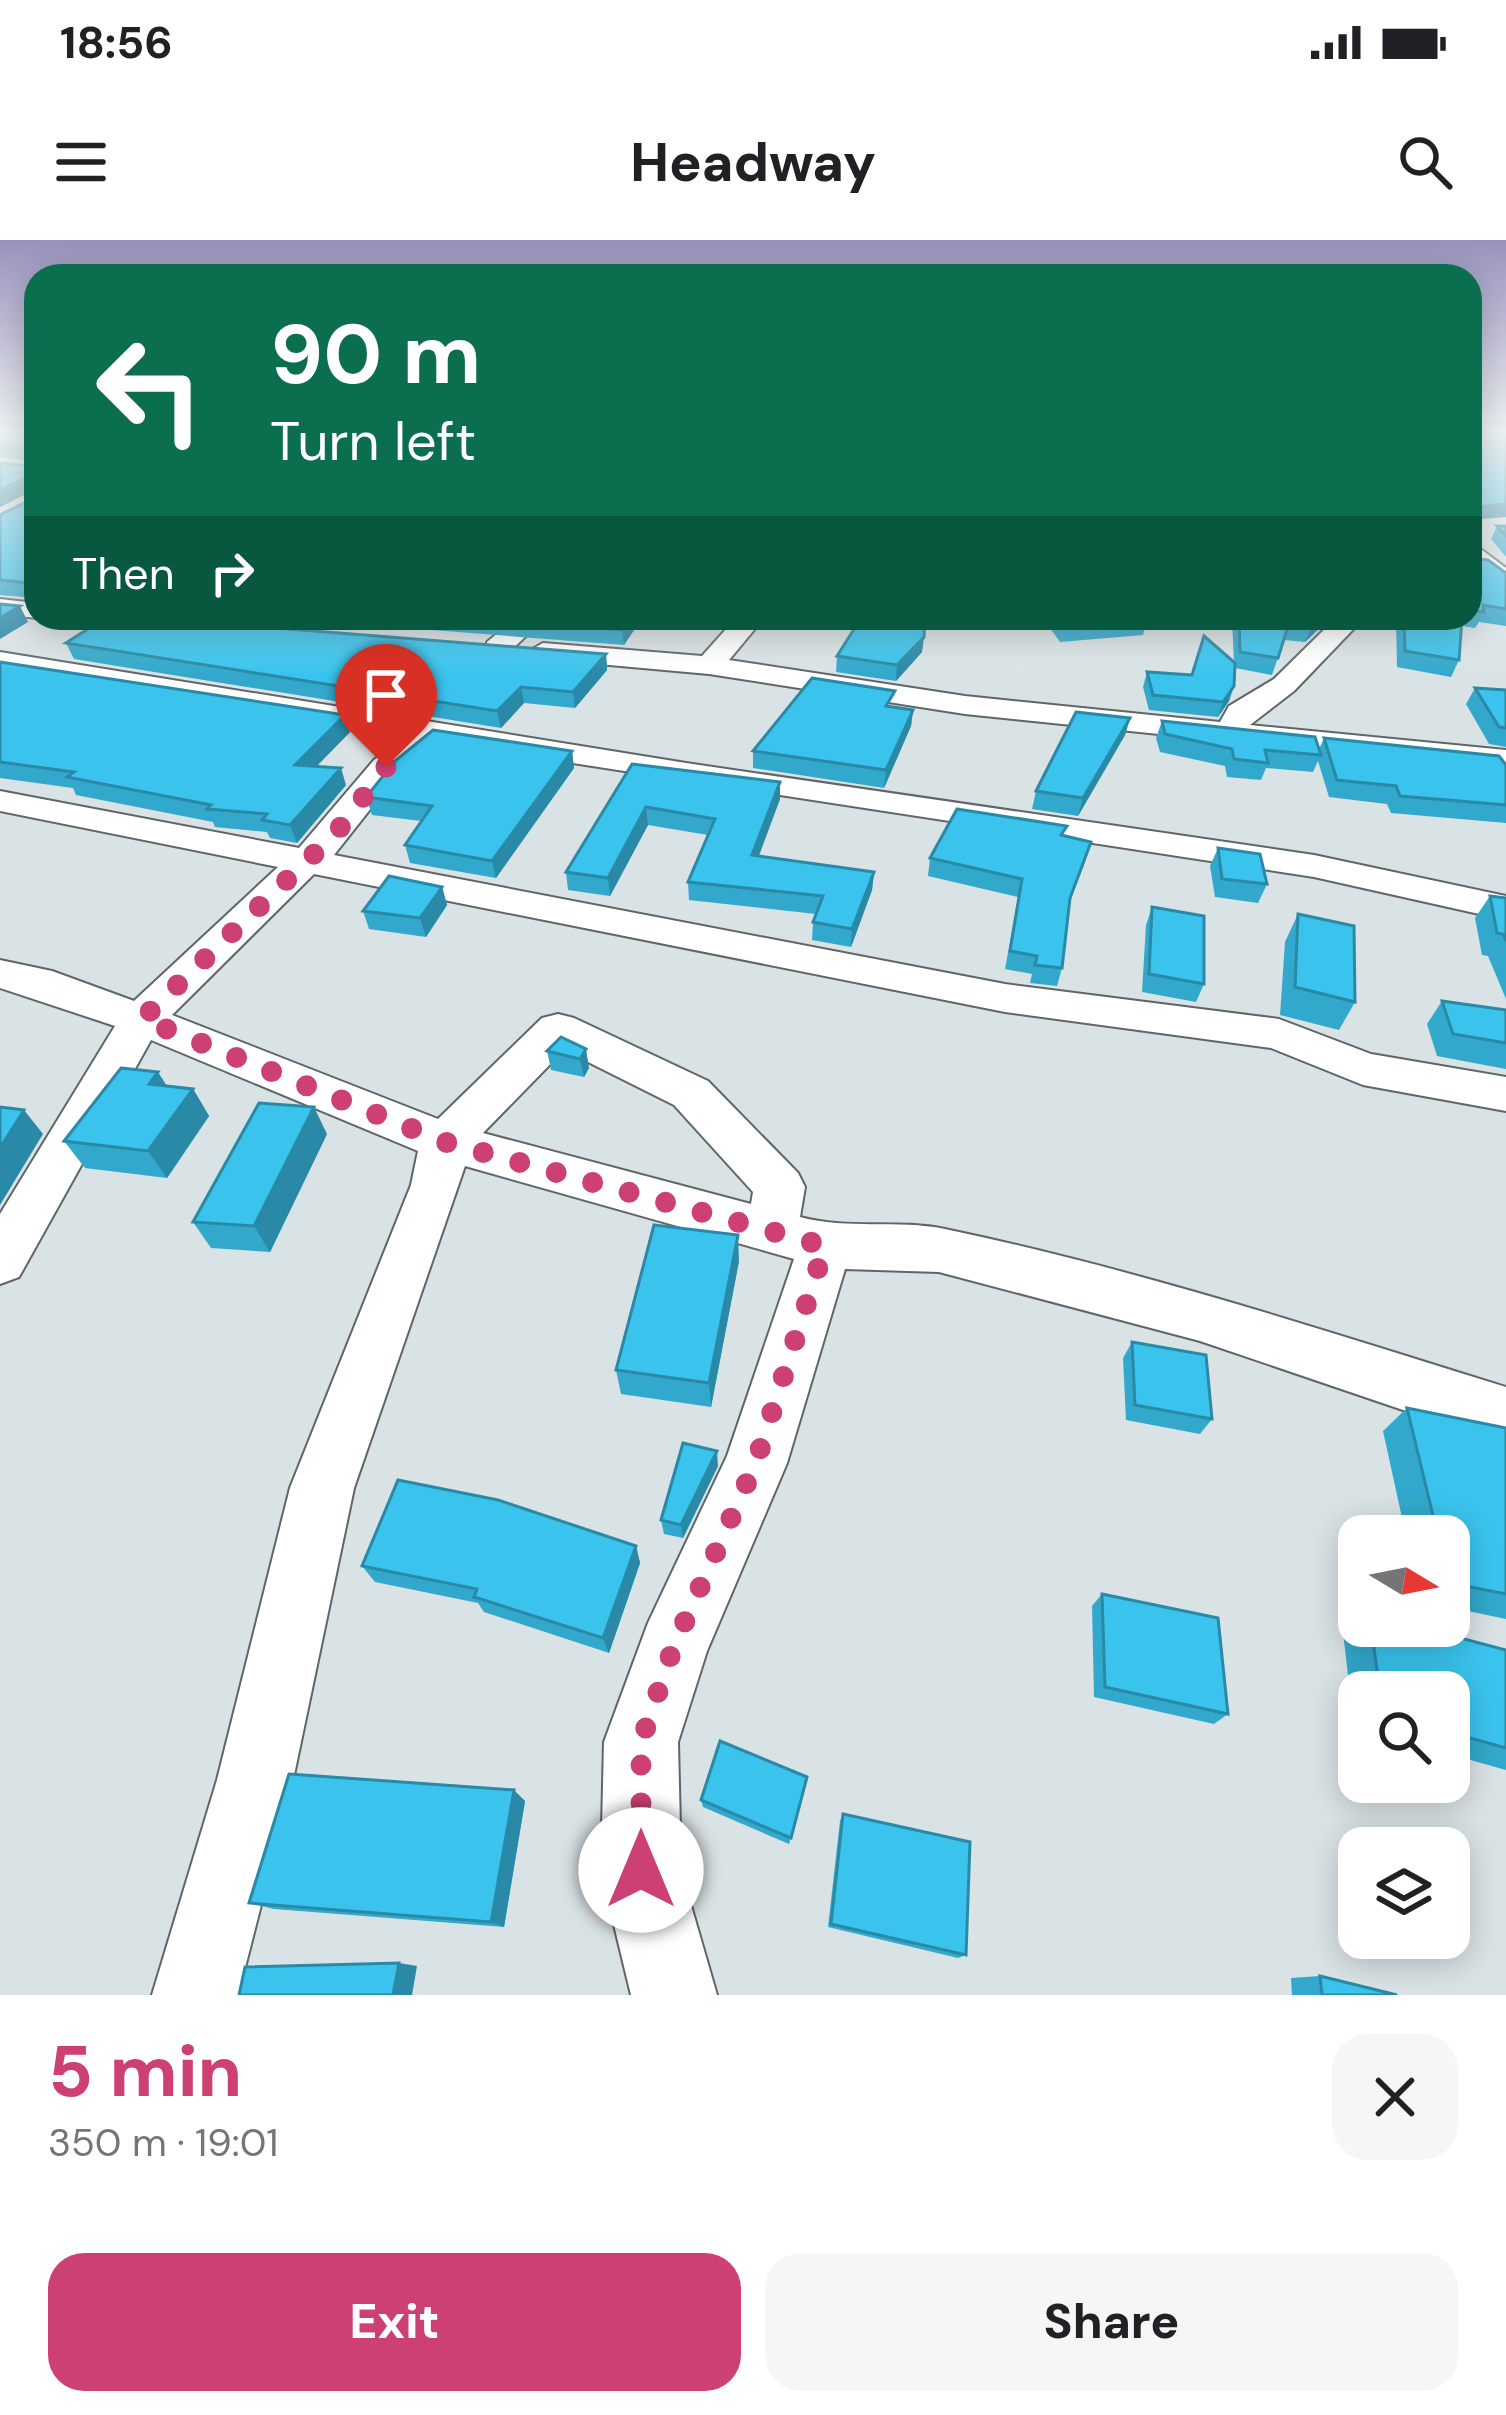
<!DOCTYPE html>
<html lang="en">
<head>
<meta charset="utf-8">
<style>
  :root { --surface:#fff; --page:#f6f6f6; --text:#202124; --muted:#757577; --accent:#cc4074 }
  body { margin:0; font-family:"DM Sans",sans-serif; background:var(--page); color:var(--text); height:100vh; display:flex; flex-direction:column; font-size:45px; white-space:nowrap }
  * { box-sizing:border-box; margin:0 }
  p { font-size:39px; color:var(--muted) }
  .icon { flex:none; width:66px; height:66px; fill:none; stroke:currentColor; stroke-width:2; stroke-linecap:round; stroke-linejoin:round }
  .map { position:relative; height:1755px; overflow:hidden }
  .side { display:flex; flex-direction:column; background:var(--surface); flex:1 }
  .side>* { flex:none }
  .top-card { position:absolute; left:24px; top:24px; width:1458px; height:366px; border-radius:36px; box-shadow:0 6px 30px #0003; background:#0b6e4f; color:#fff; overflow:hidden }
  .needle { width:78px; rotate:100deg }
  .controls { position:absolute; left:1338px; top:1275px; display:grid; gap:24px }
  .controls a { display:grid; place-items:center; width:132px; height:132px; border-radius:24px; background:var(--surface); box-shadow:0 6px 30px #0003; font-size:60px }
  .pin { position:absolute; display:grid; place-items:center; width:102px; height:102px; color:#fff; margin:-123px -51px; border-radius:50% 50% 50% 0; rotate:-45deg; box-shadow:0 0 12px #0007 }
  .pin .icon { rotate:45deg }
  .me { position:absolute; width:132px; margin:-66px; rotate:0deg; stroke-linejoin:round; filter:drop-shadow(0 0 9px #0008) }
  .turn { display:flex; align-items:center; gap:42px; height:252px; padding:0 48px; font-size:54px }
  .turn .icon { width:156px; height:156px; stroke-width:2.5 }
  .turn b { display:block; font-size:84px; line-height:102px }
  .then { display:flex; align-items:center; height:114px; padding:0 48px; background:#0003; gap:24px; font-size:45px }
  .round { display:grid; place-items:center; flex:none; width:126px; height:126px; border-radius:36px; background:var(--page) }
  .head { display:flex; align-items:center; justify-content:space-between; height:204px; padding:0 48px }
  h1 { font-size:72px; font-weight:800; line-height:90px; color:var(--accent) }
  .primary-button { display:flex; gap:24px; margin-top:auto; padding:24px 48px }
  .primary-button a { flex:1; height:138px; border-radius:36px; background:var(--accent); color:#fff; font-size:48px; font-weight:800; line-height:138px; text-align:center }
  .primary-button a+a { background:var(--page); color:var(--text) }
  .status { display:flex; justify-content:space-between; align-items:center; height:84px; padding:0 60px; background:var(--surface); direction:ltr }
  .status svg { height:33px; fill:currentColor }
  header { display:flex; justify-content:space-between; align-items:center; height:156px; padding:0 48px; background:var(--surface); font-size:54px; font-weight:800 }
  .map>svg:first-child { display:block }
</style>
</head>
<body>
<div class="status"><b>18:56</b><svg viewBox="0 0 49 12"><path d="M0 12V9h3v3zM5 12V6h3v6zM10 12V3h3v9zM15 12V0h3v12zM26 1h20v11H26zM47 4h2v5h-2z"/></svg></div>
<header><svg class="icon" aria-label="menu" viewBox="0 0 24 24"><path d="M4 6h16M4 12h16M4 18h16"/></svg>Headway<svg class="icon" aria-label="search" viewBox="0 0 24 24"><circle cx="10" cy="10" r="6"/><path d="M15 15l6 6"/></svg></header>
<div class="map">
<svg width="1506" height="1755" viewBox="0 0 1506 1755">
  <rect width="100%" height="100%" fill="#d9e2e5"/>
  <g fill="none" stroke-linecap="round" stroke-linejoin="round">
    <g stroke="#5e6668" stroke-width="4">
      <g id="minor">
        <polygon points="1470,301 1506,328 1506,350 1470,321"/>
        <polygon points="0,359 36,363 40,378 0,375"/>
        <polygon points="516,378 545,378 507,414 487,414 487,402"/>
        <polygon points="736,378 764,378 729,420 965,456 1220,482 1229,466 1274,439 1336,378 1364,378 1294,451 1250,485 1506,510 1506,530 965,474 709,434 543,419 529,411 543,403 702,416"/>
        <path d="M0,412L686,523L1314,615L1506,656V680L1314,637L436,502L398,534L334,615L1005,744L1279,779L1371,814L1506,837V871L1363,845L1271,808L1005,772L314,634L172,775L438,879L542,778L558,774L574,778L708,841L798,933L805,947L800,977C848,990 897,979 945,989C1136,1029 1320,1089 1506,1147V1205L1200,1101L939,1032L845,1029L787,1223L707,1411L678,1502L681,1631L717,1755H631L601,1631L604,1502L648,1383L727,1216L794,1019L465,926L354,1248L293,1540L238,1755H152L217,1540L290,1248L411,945L418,911L151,800L19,1037L0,1044V974L115,786L0,748V720L52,731L134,761L278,627L0,571V551L299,608L374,520L404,496L0,430ZM564,810L674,865L753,952L751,964L483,893Z"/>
      </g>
    </g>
    <use href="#minor" fill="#fff" fill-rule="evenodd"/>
  </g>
  <g fill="#32a9cc">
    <polygon points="0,190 36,190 36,358 0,355 0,275 32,259 32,251 0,267 0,223 30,226 31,221 0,216 0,217"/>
    <polygon points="1497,286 1506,286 1506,317 1491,299"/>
    <polygon points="1470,318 1506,333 1506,386 1479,382 1475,388 1462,386 1459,420 1451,437 1397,427 1396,378 1470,378"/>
    <polygon points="262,378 349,378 343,383"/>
    <polygon points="429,378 642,378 624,405 432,390"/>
    <polygon points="1043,378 1147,378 1148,379 1143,395 1060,402"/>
    <polygon points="1232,378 1330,378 1305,402 1284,400 1272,435 1235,428 1229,461 1218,477 1149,470 1143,447 1147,432 1192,435 1234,423"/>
    <polygon points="66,403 606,414 607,430 575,468 524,463 501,488 74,419"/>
    <polygon points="922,412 896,441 836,432 837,416"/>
    <polygon points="0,422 350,492 317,526 346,545 297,603 270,598 267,592 215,587 213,582 76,555 73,548 0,538"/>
    <polygon points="1475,448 1506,450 1506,507 1489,504 1466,464"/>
    <polygon points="893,467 913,470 911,486 884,548 753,528 753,511"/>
    <polygon points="1130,478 1125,495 1078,576 1032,569 1036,551"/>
    <polygon points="1162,481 1319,509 1324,498 1506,525 1506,583 1391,573 1387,564 1329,557 1318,521 1313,532 1266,528 1261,540 1227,537 1225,526 1160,512 1156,498"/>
    <polygon points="572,511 574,528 496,638 410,623 405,605 421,581 372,575 366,557"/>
    <polygon points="632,524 780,559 759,616 874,632 872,650 851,707 812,700 813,682 816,674 689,660 688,642 708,595 648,585 610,656 568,650 566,632"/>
    <polygon points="1064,596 1086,619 1069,664 1062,728 1057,746 1030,743 1032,734 1005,729 1018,657 928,636 930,618"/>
    <polygon points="1218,608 1267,644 1258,663 1215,657 1210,626"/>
    <polygon points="442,647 447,665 426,697 369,689 363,671"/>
    <polygon points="1490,656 1506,658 1506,759 1488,716 1482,715 1475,678"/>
    <polygon points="1152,667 1204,744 1196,762 1142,752 1146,685"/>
    <polygon points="1298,674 1355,762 1339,790 1280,775 1285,702"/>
    <polygon points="1442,761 1506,770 1506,829 1437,816 1427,784"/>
    <polygon points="561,797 589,828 584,837 551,830 547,811"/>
    <polygon points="193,849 209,876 167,938 85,928 64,901"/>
    <polygon points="327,894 270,1012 211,1008 193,982"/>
    <polygon points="739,1021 711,1167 621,1154 616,1130"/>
    <polygon points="1132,1102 1212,1179 1200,1194 1126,1180 1123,1118"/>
    <polygon points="1407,1168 1506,1188 1506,1379 1449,1367 1449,1296 1406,1296 1383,1191"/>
    <polygon points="718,1226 683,1298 664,1294 661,1280"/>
    <polygon points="636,1306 640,1323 609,1413 484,1372 478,1363 375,1342 362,1326"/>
    <polygon points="1102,1354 1228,1474 1214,1484 1094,1457 1092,1366"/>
    <polygon points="1359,1381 1359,1386 1415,1386 1506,1410 1506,1530 1449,1514 1449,1452 1359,1452 1359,1489 1354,1487 1343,1392"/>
    <polygon points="807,1537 789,1604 703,1567 701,1560"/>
    <polygon points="525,1561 504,1687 274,1669 249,1663"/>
    <polygon points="843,1574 966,1715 958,1718 828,1687 840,1581"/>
    <polygon points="1320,1736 1397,1755 1292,1755 1291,1738"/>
  </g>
  <g fill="#2989a6">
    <polygon points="28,237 34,250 0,267 0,250"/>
    <polygon points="1506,264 1506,277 1470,280 1472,268"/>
    <polygon points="20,366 28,382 0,399 0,378"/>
    <polygon points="630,378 642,378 624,405 622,390"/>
    <polygon points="1320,378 1330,378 1305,402 1312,386"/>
    <polygon points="924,397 922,412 896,441 897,425"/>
    <polygon points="606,414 607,430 575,468 573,452"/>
    <polygon points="1234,446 1229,461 1218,477 1223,462"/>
    <polygon points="521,447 524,463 501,488 497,471"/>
    <polygon points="913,470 911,486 884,548 886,530"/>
    <polygon points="345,475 350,492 301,542 295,525"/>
    <polygon points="1130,478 1125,495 1078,576 1083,558"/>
    <polygon points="572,511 574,528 496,638 492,621"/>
    <polygon points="341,528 346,545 297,603 290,585"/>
    <polygon points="780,542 780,559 752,633 752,615"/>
    <polygon points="646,567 648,585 610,656 608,638"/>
    <polygon points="874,632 872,650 851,707 852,689"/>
    <polygon points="442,647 447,665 426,697 420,678"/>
    <polygon points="586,809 589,828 584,837 580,819"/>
    <polygon points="158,832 175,859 149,844"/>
    <polygon points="193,849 209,876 167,938 148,911"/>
    <polygon points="314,867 327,894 270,1012 254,986"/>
    <polygon points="24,870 43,894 0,965 0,908"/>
    <polygon points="738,995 739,1021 711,1167 709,1143"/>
    <polygon points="717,1211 718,1226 683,1298 681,1285"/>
    <polygon points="636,1306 640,1323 609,1413 603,1398"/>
    <polygon points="514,1550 525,1561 504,1687 491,1682"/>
    <polygon points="399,1723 417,1726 412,1755 393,1755"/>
  </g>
  <g fill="#3ac4ed" stroke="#2989a6" stroke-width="3">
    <polygon points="0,190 36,190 35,357 29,343 0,340 0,275 32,259 33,238 28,237 0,250 0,223 30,226 35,210 0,204"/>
    <polygon points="1470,190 1506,190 1506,264 1470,268"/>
    <polygon points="1497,286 1506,286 1506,296"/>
    <polygon points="1470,318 1488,320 1506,333 1506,369 1483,365 1484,372 1470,370"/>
    <polygon points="0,364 20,366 0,378"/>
    <polygon points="105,378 149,378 606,414 573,452 521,447 497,471 66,403"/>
    <polygon points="467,378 630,378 622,390"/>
    <polygon points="861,378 925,378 924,397 897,425 837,416"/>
    <polygon points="1057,378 1147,378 1148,379 1063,386"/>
    <polygon points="1239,378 1320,378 1312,386 1289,383 1278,418 1240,412"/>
    <polygon points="1404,378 1462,378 1459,420 1405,411"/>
    <polygon points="1204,396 1235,423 1234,446 1223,462 1153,455 1147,432 1192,435"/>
    <polygon points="0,422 345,475 295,525 341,528 290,585 262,580 267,574 207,569 211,565 67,537 74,532 0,522"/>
    <polygon points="812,438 895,451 886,466 913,470 886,530 753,511"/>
    <polygon points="1475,448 1506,450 1506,488 1499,487"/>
    <polygon points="1076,472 1130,478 1083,558 1036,551"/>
    <polygon points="1162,481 1315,497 1321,515 1265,510 1268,523 1234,519 1232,509 1165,494"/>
    <polygon points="433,490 572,511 492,621 405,605 432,566 366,557 396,520"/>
    <polygon points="1324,498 1499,516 1506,525 1506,565 1400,556 1396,546 1337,540"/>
    <polygon points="632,524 780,542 752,615 874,632 852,689 813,682 823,656 688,642 715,579 646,567 608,638 566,632"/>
    <polygon points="957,569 1067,586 1061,595 1091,602 1070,658 1062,728 1035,725 1037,716 1010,711 1022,639 930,618"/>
    <polygon points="1218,608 1260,614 1267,644 1222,639"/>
    <polygon points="389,636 442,647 420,678 363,671"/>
    <polygon points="1490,656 1506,658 1506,701 1503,694 1497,693"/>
    <polygon points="1152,667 1204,676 1204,744 1149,734"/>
    <polygon points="1298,674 1354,686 1355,762 1295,747"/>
    <polygon points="1442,761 1506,770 1506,803 1453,794"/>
    <polygon points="561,797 586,809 580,819 547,811"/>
    <polygon points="121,828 158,832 149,844 193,849 148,911 64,901"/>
    <polygon points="259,863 314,867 254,986 193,982"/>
    <polygon points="0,867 24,870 0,908"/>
    <polygon points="654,985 738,995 709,1143 616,1130"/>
    <polygon points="1132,1102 1206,1115 1212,1179 1135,1165"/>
    <polygon points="1407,1168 1506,1188 1506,1354 1450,1343 1449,1296 1438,1296"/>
    <polygon points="683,1203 717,1211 681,1285 661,1280"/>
    <polygon points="398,1240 498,1260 636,1306 603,1398 474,1357 477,1349 362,1326"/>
    <polygon points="1102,1354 1218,1378 1228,1474 1105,1447"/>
    <polygon points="1371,1386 1415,1386 1506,1410 1506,1508 1449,1492 1449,1452 1380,1452"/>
    <polygon points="720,1501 807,1537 791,1598 701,1560"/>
    <polygon points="289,1534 514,1550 491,1682 249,1663"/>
    <polygon points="843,1574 970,1602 966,1715 831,1684"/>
    <polygon points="399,1723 393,1755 239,1755 245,1727"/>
    <polygon points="1320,1736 1397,1755 1322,1755"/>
  </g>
  <linearGradient id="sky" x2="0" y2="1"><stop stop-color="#9792bd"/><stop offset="0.44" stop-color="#eef2f3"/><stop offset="1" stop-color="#eef2f3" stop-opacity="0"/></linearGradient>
  <rect width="1506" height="435" fill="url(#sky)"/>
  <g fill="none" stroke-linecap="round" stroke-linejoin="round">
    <polyline stroke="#cc4074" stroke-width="21" stroke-dasharray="0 37.8" points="386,527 336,593 142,779 445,902 825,1006 756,1222 673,1408 641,1502 641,1630"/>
  </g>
</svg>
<div class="controls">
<a><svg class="needle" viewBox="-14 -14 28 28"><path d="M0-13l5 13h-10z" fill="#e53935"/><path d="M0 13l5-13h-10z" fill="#757577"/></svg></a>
<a><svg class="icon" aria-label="search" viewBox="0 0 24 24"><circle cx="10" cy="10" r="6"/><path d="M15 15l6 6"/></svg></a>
<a><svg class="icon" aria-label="layers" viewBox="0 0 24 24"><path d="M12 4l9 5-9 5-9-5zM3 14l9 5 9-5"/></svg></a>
</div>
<div class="pin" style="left:386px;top:527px;background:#d93025"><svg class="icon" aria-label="arrive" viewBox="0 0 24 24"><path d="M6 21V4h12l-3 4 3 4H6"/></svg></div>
<svg class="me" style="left:641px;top:1630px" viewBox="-20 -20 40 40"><circle r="19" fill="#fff"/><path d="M0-13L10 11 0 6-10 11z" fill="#cc4074"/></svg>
<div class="top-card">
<div class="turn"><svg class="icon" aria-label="left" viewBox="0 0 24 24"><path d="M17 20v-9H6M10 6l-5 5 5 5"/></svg><div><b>90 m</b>Turn left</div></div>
<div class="then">Then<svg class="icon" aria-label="right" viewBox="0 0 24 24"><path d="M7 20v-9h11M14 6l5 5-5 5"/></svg></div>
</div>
</div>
<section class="side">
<div class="head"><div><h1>5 min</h1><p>350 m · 19:01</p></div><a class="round"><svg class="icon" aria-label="close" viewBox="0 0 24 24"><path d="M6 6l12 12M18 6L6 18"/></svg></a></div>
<div class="primary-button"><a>Exit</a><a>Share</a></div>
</section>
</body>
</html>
